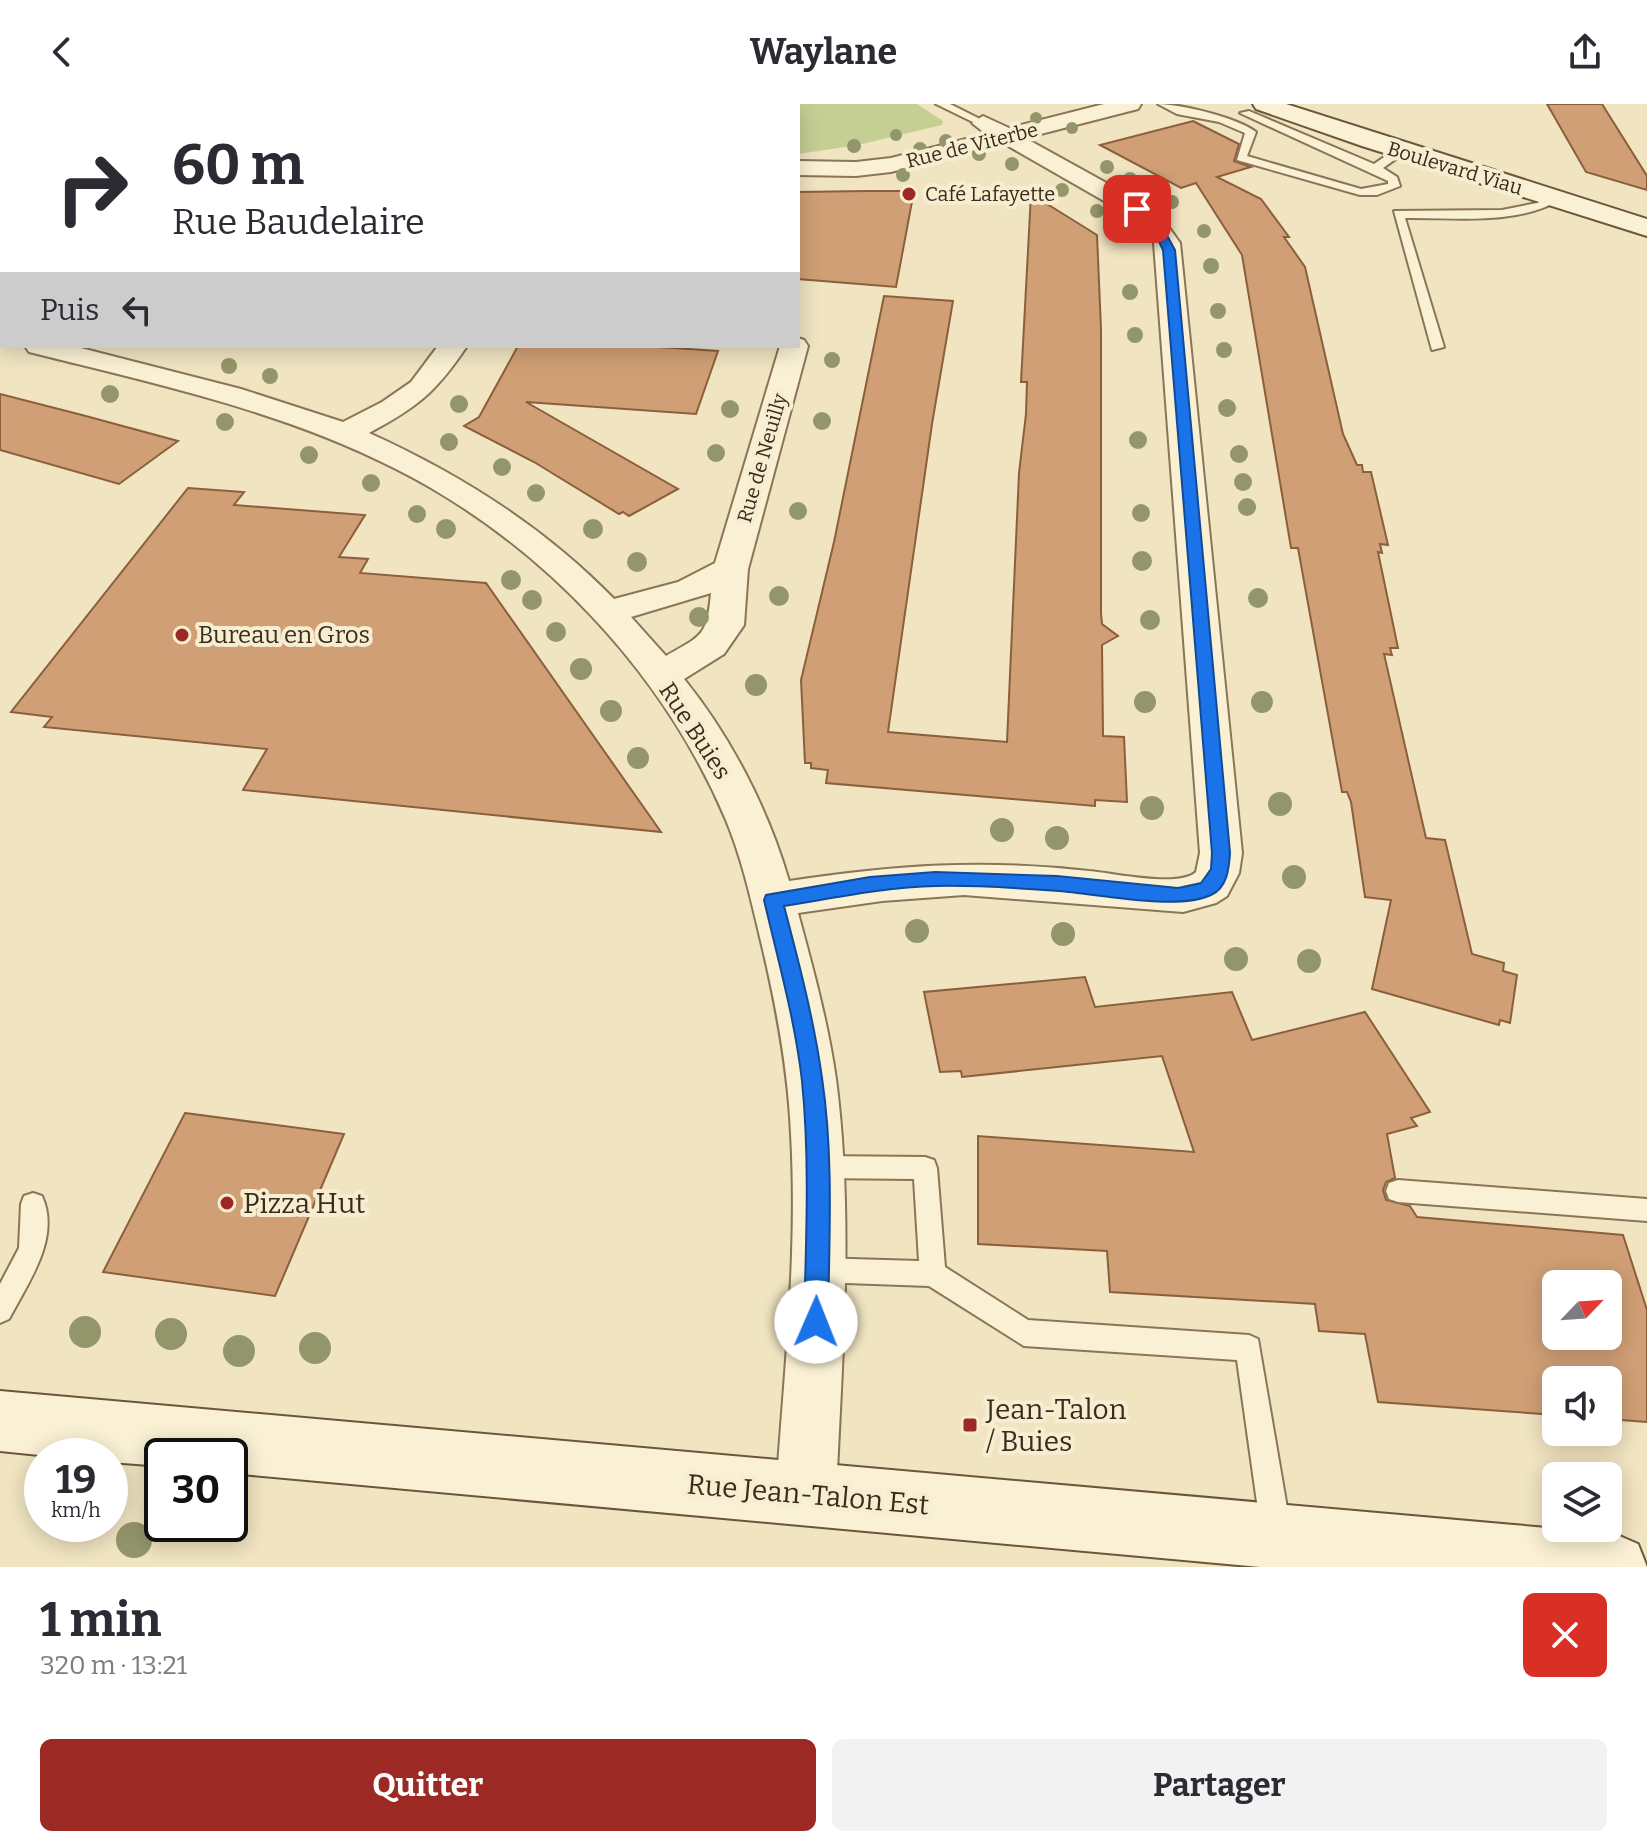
<!DOCTYPE html>
<html lang="fr">
<head>
<meta charset="utf-8">
<style>
  :root { --surface:#fff; --page:#f2f2f3; --text:#2b2b33; --muted:#7c7c81; --accent:#9c2924 }
  body { margin:0; font-family:Bitter,serif; background:var(--page); color:var(--text); height:100vh; display:flex; flex-direction:column; font-size:30px; white-space:nowrap }
  * { box-sizing:border-box; margin:0 }
  p { font-size:26px; color:var(--muted) }
  .icon { flex:none; width:44px; height:44px; fill:none; stroke:currentColor; stroke-width:2; stroke-linecap:round; stroke-linejoin:round }
  .map { position:relative; height:1463px; overflow:hidden }
  .panel { display:flex; flex-direction:column; background:var(--surface); flex:1 }
  .panel>* { flex:none }
  .hud { position:absolute; left:0px; top:0px; width:800px; height:244px; box-shadow:0 4px 20px #0003; background:#fff; color:var(--text); overflow:hidden }
  .needle { width:52px; rotate:65deg }
  .buttons { position:absolute; left:1542px; top:1166px; display:grid; gap:16px }
  .buttons a { display:grid; place-items:center; width:80px; height:80px; border-radius:12px; background:var(--surface); box-shadow:0 4px 20px #0003; font-size:40px }
  .speed { position:absolute; left:24px; top:1334px; display:flex; gap:16px; font-size:40px; font-weight:700; text-align:center }
  .speed>* { display:grid; place-content:center; width:104px; height:104px; border-radius:50%; background:var(--surface); box-shadow:0 4px 20px #0003; line-height:1 }
  .speed small { font-size:20px; font-weight:400 }
  .speed .limit { border:4px solid #111; border-radius:12px; background:#fff; color:#111 }
  .pin { position:absolute; display:grid; place-items:center; width:68px; height:68px; color:#fff; margin:-34px; border-radius:16px; box-shadow:0 4px 12px #0006 }
  .me { position:absolute; width:88px; margin:-44px; rotate:1deg; stroke-linejoin:round; filter:drop-shadow(0 0 6px #0008) }
  .turn { display:flex; align-items:center; gap:28px; height:168px; padding:0 40px; font-size:36px }
  .turn .icon { width:104px; height:104px; stroke-width:2.5 }
  .turn b { display:block; font-size:56px; line-height:68px }
  .then { display:flex; align-items:center; height:76px; padding:0 40px; background:#0003; gap:16px; font-size:30px }
  .round { display:grid; place-items:center; flex:none; width:84px; height:84px; border-radius:12px; background:var(--page) }
  .headline { display:flex; align-items:center; justify-content:space-between; height:136px; padding:0 40px }
  h1 { font-size:48px; font-weight:700; line-height:60px }
  .primary-button { display:flex; gap:16px; margin-top:auto; padding:16px 40px }
  .primary-button a { flex:1; height:92px; border-radius:12px; background:var(--accent); color:#fff; font-size:32px; font-weight:700; line-height:92px; text-align:center }
  .primary-button a+a { background:var(--page); color:var(--text) }
  header { display:flex; justify-content:space-between; align-items:center; height:104px; padding:0 40px; background:var(--surface); font-size:36px; font-weight:700 }
  .map>svg:first-child { display:block }
</style>
</head>
<body>
<header><svg class="icon" aria-label="back" viewBox="0 0 24 24"><path d="M15 5l-7 7 7 7"/></svg>Waylane<svg class="icon" aria-label="share" viewBox="0 0 24 24"><path d="M12 15V3M7 8l5-5 5 5M5 13v7h14v-7"/></svg></header>
<div class="map">
<svg width="1647" height="1463" viewBox="0 0 1647 1463">
  <rect width="100%" height="100%" fill="#f0e4c1"/>
  <polygon fill="#c5cf94" points="0,0 917,0 943,17 942,21 858,41 798,50 798,2 2,2 2,8"/>
  <g fill="#d09f75" stroke="#8b5f3c" stroke-width="2" fill-rule="evenodd">
    <polygon points="1547,0 1602,0 1647,72 1647,86 1586,68"/>
    <polygon points="1193,17 1239,40 1234,57 1251,63 1217,73 1261,95 1289,133 1284,133 1305,163 1343,330 1357,361 1362,361 1363,368 1371,368 1388,441 1380,440 1382,449 1378,448 1398,544 1390,544 1392,551 1384,550 1426,734 1445,736 1472,850 1504,859 1503,867 1517,871 1510,919 1500,916 1499,921 1372,885 1391,796 1365,793 1351,698 1347,688 1342,688 1298,444 1291,444 1242,151 1196,79 1181,84 1100,41"/>
    <polygon points="867,87 914,87 896,183 798,175 798,88"/>
    <polygon points="1031,90 1097,131 1101,225 1101,509 1102,520 1118,532 1102,541 1103,632 1124,633 1127,698 1095,696 1095,702 826,679 828,666 811,664 811,659 805,659 801,576 834,438 884,192 953,197 932,320 888,628 1007,638 1019,369 1026,310 1027,278 1021,278"/>
    <polygon points="518,242 643,242 718,247 696,310 526,298 678,385 629,412 623,408 619,410 534,358 464,322 479,313"/>
    <polygon points="0,290 82,311 178,337 119,380 0,346"/>
    <polygon points="188,384 244,388 234,401 365,411 339,453 368,455 360,469 486,479 661,728 243,686 267,645 44,623 52,613 11,608"/>
    <path d="M1085,873L1095,903L1232,888L1252,936L1365,908L1430,1008L1411,1014L1417,1022L1387,1030L1395,1074L1386,1078L1383,1086L1386,1096L1410,1102L1417,1113L1623,1131L1647,1206V1318L1608,1315V1276H1556V1311L1378,1298L1365,1230L1319,1227L1315,1200L1110,1188L1107,1147L978,1140V1032L1194,1048L1162,952L962,973L961,967L940,968L924,888ZM1556,1180H1608V1232H1556Z"/>
    <polygon points="185,1009 344,1030 275,1192 103,1168"/>
  </g>
  <g fill="none" stroke-linecap="round" stroke-linejoin="round">
    <g stroke="#8a7557" stroke-width="4">
      <g id="lane">
        <polygon points="936,0 950,0 988,19 979,21"/>
        <path d="M1158,0C1181,0 1238,14 1256,28L1247,52L1361,85L1388,80V77L1240,9L1249,7L1374,60L1396,45H1404V49L1383,64L1397,73L1400,82L1377,91H1360L1237,56L1245,29L1219,18L1177,10Z"/>
        <path d="M1554,92L1558,93V97C1512,122 1455,113 1405,114L1444,243L1432,246L1394,107L1502,106L1537,99Z"/>
        <polygon points="818,1052 925,1053 934,1056 937,1064 945,1163 1028,1216 1249,1231 1258,1235 1291,1427 1286,1437 1276,1442 1266,1437 1261,1427 1237,1256 1024,1242 929,1182 818,1178 809,1175 805,1166 809,1157 818,1154 919,1157 914,1075 818,1074 809,1071 806,1063 809,1055"/>
        <polygon points="1398,1076 1647,1095 1647,1117 1398,1098 1389,1095 1386,1087 1389,1079"/>
        <path d="M33,1089L42,1092C61,1134 28,1179 9,1215L0,1219V1180L19,1144L21,1100L24,1092Z"/>
      </g>
    </g>
    <g stroke="#8a7557" stroke-width="4">
      <g id="street">
        <path d="M1104,0H1141L1138,5L1025,34L1157,107L1180,139L1242,749L1239,769L1227,792L1216,799L1183,808L964,791L882,797L798,809C813,864 828,919 836,975C854,1113 842,1252 836,1390L827,1411L806,1420L785,1411L776,1390C784,1270 798,1150 791,1030C788,961 775,895 759,829C750,791 741,752 726,716C663,567 540,437 394,364C280,306 152,279 29,248L25,242H73L241,285L343,318L382,298L411,278L438,242H467C435,289 419,302 369,329C460,370 544,423 614,495L678,478L715,459L780,242H798V234L804,236L808,242L748,465L744,521L724,550L684,575C731,633 768,705 789,777C895,761 982,755 1089,767C1113,769 1179,784 1196,768L1200,749L1154,139L1139,117L1003,39L891,68L856,72L798,71V57L856,58L891,54L986,30L972,19L983,12L1009,24ZM711,489C707,533 702,531 666,552L631,513Z"/>
        <rect x="0" y="224" width="2" height="16"/>
      </g>
    </g>
    <g stroke="#6c563b" stroke-width="4">
      <g id="secondary">
        <polygon points="1253,0 1286,0 1647,115 1647,132 1362,42 1256,5"/>
        <polygon points="0,1287 1615,1430 1638,1440 1647,1463 1260,1463 230,1369 230,1352 162,1352 162,1362 110,1358 110,1352 49,1352 0,1347"/>
      </g>
    </g>
    <use href="#lane" fill="#faf1d4" fill-rule="evenodd"/>
    <use href="#street" fill="#faf1d4" fill-rule="evenodd"/>
    <use href="#secondary" fill="#faf1d4" fill-rule="evenodd"/>
  </g>
  <g fill="#93966a">
    <circle cx="1036" cy="14" r="6"/>
    <circle cx="1072" cy="24" r="6"/>
    <circle cx="896" cy="31" r="6"/>
    <circle cx="946" cy="37" r="7"/>
    <circle cx="854" cy="42" r="7"/>
    <circle cx="920" cy="45" r="7"/>
    <circle cx="979" cy="50" r="7"/>
    <circle cx="1012" cy="60" r="7"/>
    <circle cx="1107" cy="63" r="7"/>
    <circle cx="903" cy="71" r="7"/>
    <circle cx="1130" cy="75" r="7"/>
    <circle cx="1062" cy="86" r="7"/>
    <circle cx="1172" cy="98" r="7"/>
    <circle cx="1097" cy="107" r="7"/>
    <circle cx="1204" cy="127" r="7"/>
    <circle cx="1126" cy="131" r="7"/>
    <circle cx="1211" cy="162" r="8"/>
    <circle cx="1130" cy="188" r="8"/>
    <circle cx="1218" cy="207" r="8"/>
    <circle cx="1135" cy="231" r="8"/>
    <circle cx="1224" cy="246" r="8"/>
    <circle cx="832" cy="256" r="8"/>
    <circle cx="229" cy="262" r="8"/>
    <circle cx="270" cy="272" r="8"/>
    <circle cx="110" cy="290" r="9"/>
    <circle cx="459" cy="300" r="9"/>
    <circle cx="1227" cy="304" r="9"/>
    <circle cx="730" cy="305" r="9"/>
    <circle cx="822" cy="317" r="9"/>
    <circle cx="225" cy="318" r="9"/>
    <circle cx="1138" cy="336" r="9"/>
    <circle cx="449" cy="338" r="9"/>
    <circle cx="716" cy="349" r="9"/>
    <circle cx="1239" cy="350" r="9"/>
    <circle cx="309" cy="351" r="9"/>
    <circle cx="502" cy="363" r="9"/>
    <circle cx="1243" cy="378" r="9"/>
    <circle cx="371" cy="379" r="9"/>
    <circle cx="536" cy="389" r="9"/>
    <circle cx="1247" cy="403" r="9"/>
    <circle cx="798" cy="407" r="9"/>
    <circle cx="1141" cy="409" r="9"/>
    <circle cx="417" cy="410" r="9"/>
    <circle cx="446" cy="425" r="10"/>
    <circle cx="593" cy="425" r="10"/>
    <circle cx="1142" cy="457" r="10"/>
    <circle cx="637" cy="458" r="10"/>
    <circle cx="511" cy="476" r="10"/>
    <circle cx="779" cy="492" r="10"/>
    <circle cx="1258" cy="494" r="10"/>
    <circle cx="532" cy="496" r="10"/>
    <circle cx="699" cy="513" r="10"/>
    <circle cx="1150" cy="516" r="10"/>
    <circle cx="556" cy="528" r="10"/>
    <circle cx="581" cy="565" r="11"/>
    <circle cx="756" cy="581" r="11"/>
    <circle cx="1145" cy="598" r="11"/>
    <circle cx="1262" cy="598" r="11"/>
    <circle cx="611" cy="607" r="11"/>
    <circle cx="638" cy="654" r="11"/>
    <circle cx="1280" cy="700" r="12"/>
    <circle cx="1152" cy="704" r="12"/>
    <circle cx="1002" cy="726" r="12"/>
    <circle cx="1057" cy="734" r="12"/>
    <circle cx="1294" cy="773" r="12"/>
    <circle cx="917" cy="827" r="12"/>
    <circle cx="1063" cy="830" r="12"/>
    <circle cx="1236" cy="855" r="12"/>
    <circle cx="1309" cy="857" r="12"/>
    <circle cx="85" cy="1228" r="16"/>
    <circle cx="171" cy="1230" r="16"/>
    <circle cx="315" cy="1244" r="16"/>
    <circle cx="239" cy="1247" r="16"/>
    <circle cx="134" cy="1436" r="18"/>
  </g>
  <path fill="#1a73e8" stroke="#114b97" stroke-width="2" d="M1137,102L1159,117L1175,146L1230,749C1229,765 1227,784 1211,791C1177,807 1098,790 1059,787C1018,784 976,781 936,782C885,783 834,794 784,802C799,859 814,916 822,974C834,1054 829,1137 828,1218L825,1226L816,1229L808,1226L804,1218C806,1138 810,1057 802,977C795,916 778,856 764,796L766,791L870,773L935,768L1057,772L1178,784L1201,779L1211,765L1212,749L1163,146L1151,121L1131,105Z"/>
  <g fill="#9c2924" stroke="#f7eed1" stroke-width="3">
    <circle cx="909" cy="90" r="8"/>
    <circle cx="182" cy="531" r="8"/>
    <circle cx="227" cy="1099" r="8"/>
    <rect x="962" y="1313" width="16" height="16" rx="4"/>
  </g>
  <g text-anchor="middle" stroke-width="8" stroke-linejoin="round" paint-order="stroke">
    <g font-size="20" fill="#392c1d" stroke="#f7eed1">
      <text transform="translate(972 41) rotate(-14)" y="7">Rue de Viterbe</text>
      <text transform="translate(1455 64) rotate(17)" y="7">Boulevard Viau</text>
      <text transform="translate(762 354) rotate(-74)" y="7">Rue de Neuilly</text>
    </g>
    <g font-size="20" fill="#392c1d" stroke="#f7eed1" text-anchor="start">
      <text x="925" y="97">Café Lafayette</text>
    </g>
    <g font-size="24" fill="#392c1d" stroke="#f7eed1" text-anchor="start">
      <text x="198" y="539">Bureau en Gros</text>
    </g>
    <g font-size="24" fill="#392c1d" stroke="#f7eed1">
      <text transform="translate(695 627) rotate(57)" y="8">Rue Buies</text>
    </g>
    <g font-size="28" fill="#392c1d" stroke="#f7eed1" text-anchor="start">
      <text x="243" y="1109">Pizza Hut</text>
      <text x="986" y="1315">Jean-Talon<tspan x="986" dy="32">/ Buies</tspan></text>
    </g>
    <g font-size="28" fill="#392c1d" stroke="#f7eed1">
      <text transform="translate(808 1390) rotate(5)" y="10">Rue Jean-Talon Est</text>
    </g>
  </g>
</svg>
<div class="buttons">
<a><svg class="needle" viewBox="-14 -14 28 28"><path d="M0-13l5 13h-10z" fill="#e53935"/><path d="M0 13l5-13h-10z" fill="#7c7c81"/></svg></a>
<a><svg class="icon" aria-label="sound" viewBox="0 0 24 24"><path d="M4 9h4l5-4v14l-5-4H4zM17 9q2 3 0 6"/></svg></a>
<a><svg class="icon" aria-label="layers" viewBox="0 0 24 24"><path d="M12 4l9 5-9 5-9-5zM3 14l9 5 9-5"/></svg></a>
</div>
<div class="speed"><div>19<small>km/h</small></div><div class="limit">30</div></div>
<div class="pin" style="left:1137px;top:105px;background:#d93025"><svg class="icon" aria-label="arrive" viewBox="0 0 24 24"><path d="M6 21V4h12l-3 4 3 4H6"/></svg></div>
<svg class="me" style="left:816px;top:1218px" viewBox="-20 -20 40 40"><circle r="19" fill="#fff"/><path d="M0-13L10 11 0 6-10 11z" fill="#1a73e8"/></svg>
<div class="hud">
<div class="turn"><svg class="icon" aria-label="right" viewBox="0 0 24 24"><path d="M7 20v-9h11M14 6l5 5-5 5"/></svg><div><b>60 m</b>Rue Baudelaire</div></div>
<div class="then">Puis<svg class="icon" aria-label="left" viewBox="0 0 24 24"><path d="M17 20v-9H6M10 6l-5 5 5 5"/></svg></div>
</div>
</div>
<section class="panel">
<div class="headline"><div><h1>1 min</h1><p>320 m · 13:21</p></div><a class="round" style="background:#d93025;color:#fff"><svg class="icon" aria-label="close" viewBox="0 0 24 24"><path d="M6 6l12 12M18 6L6 18"/></svg></a></div>
<div class="primary-button"><a>Quitter</a><a>Partager</a></div>
</section>
</body>
</html>
